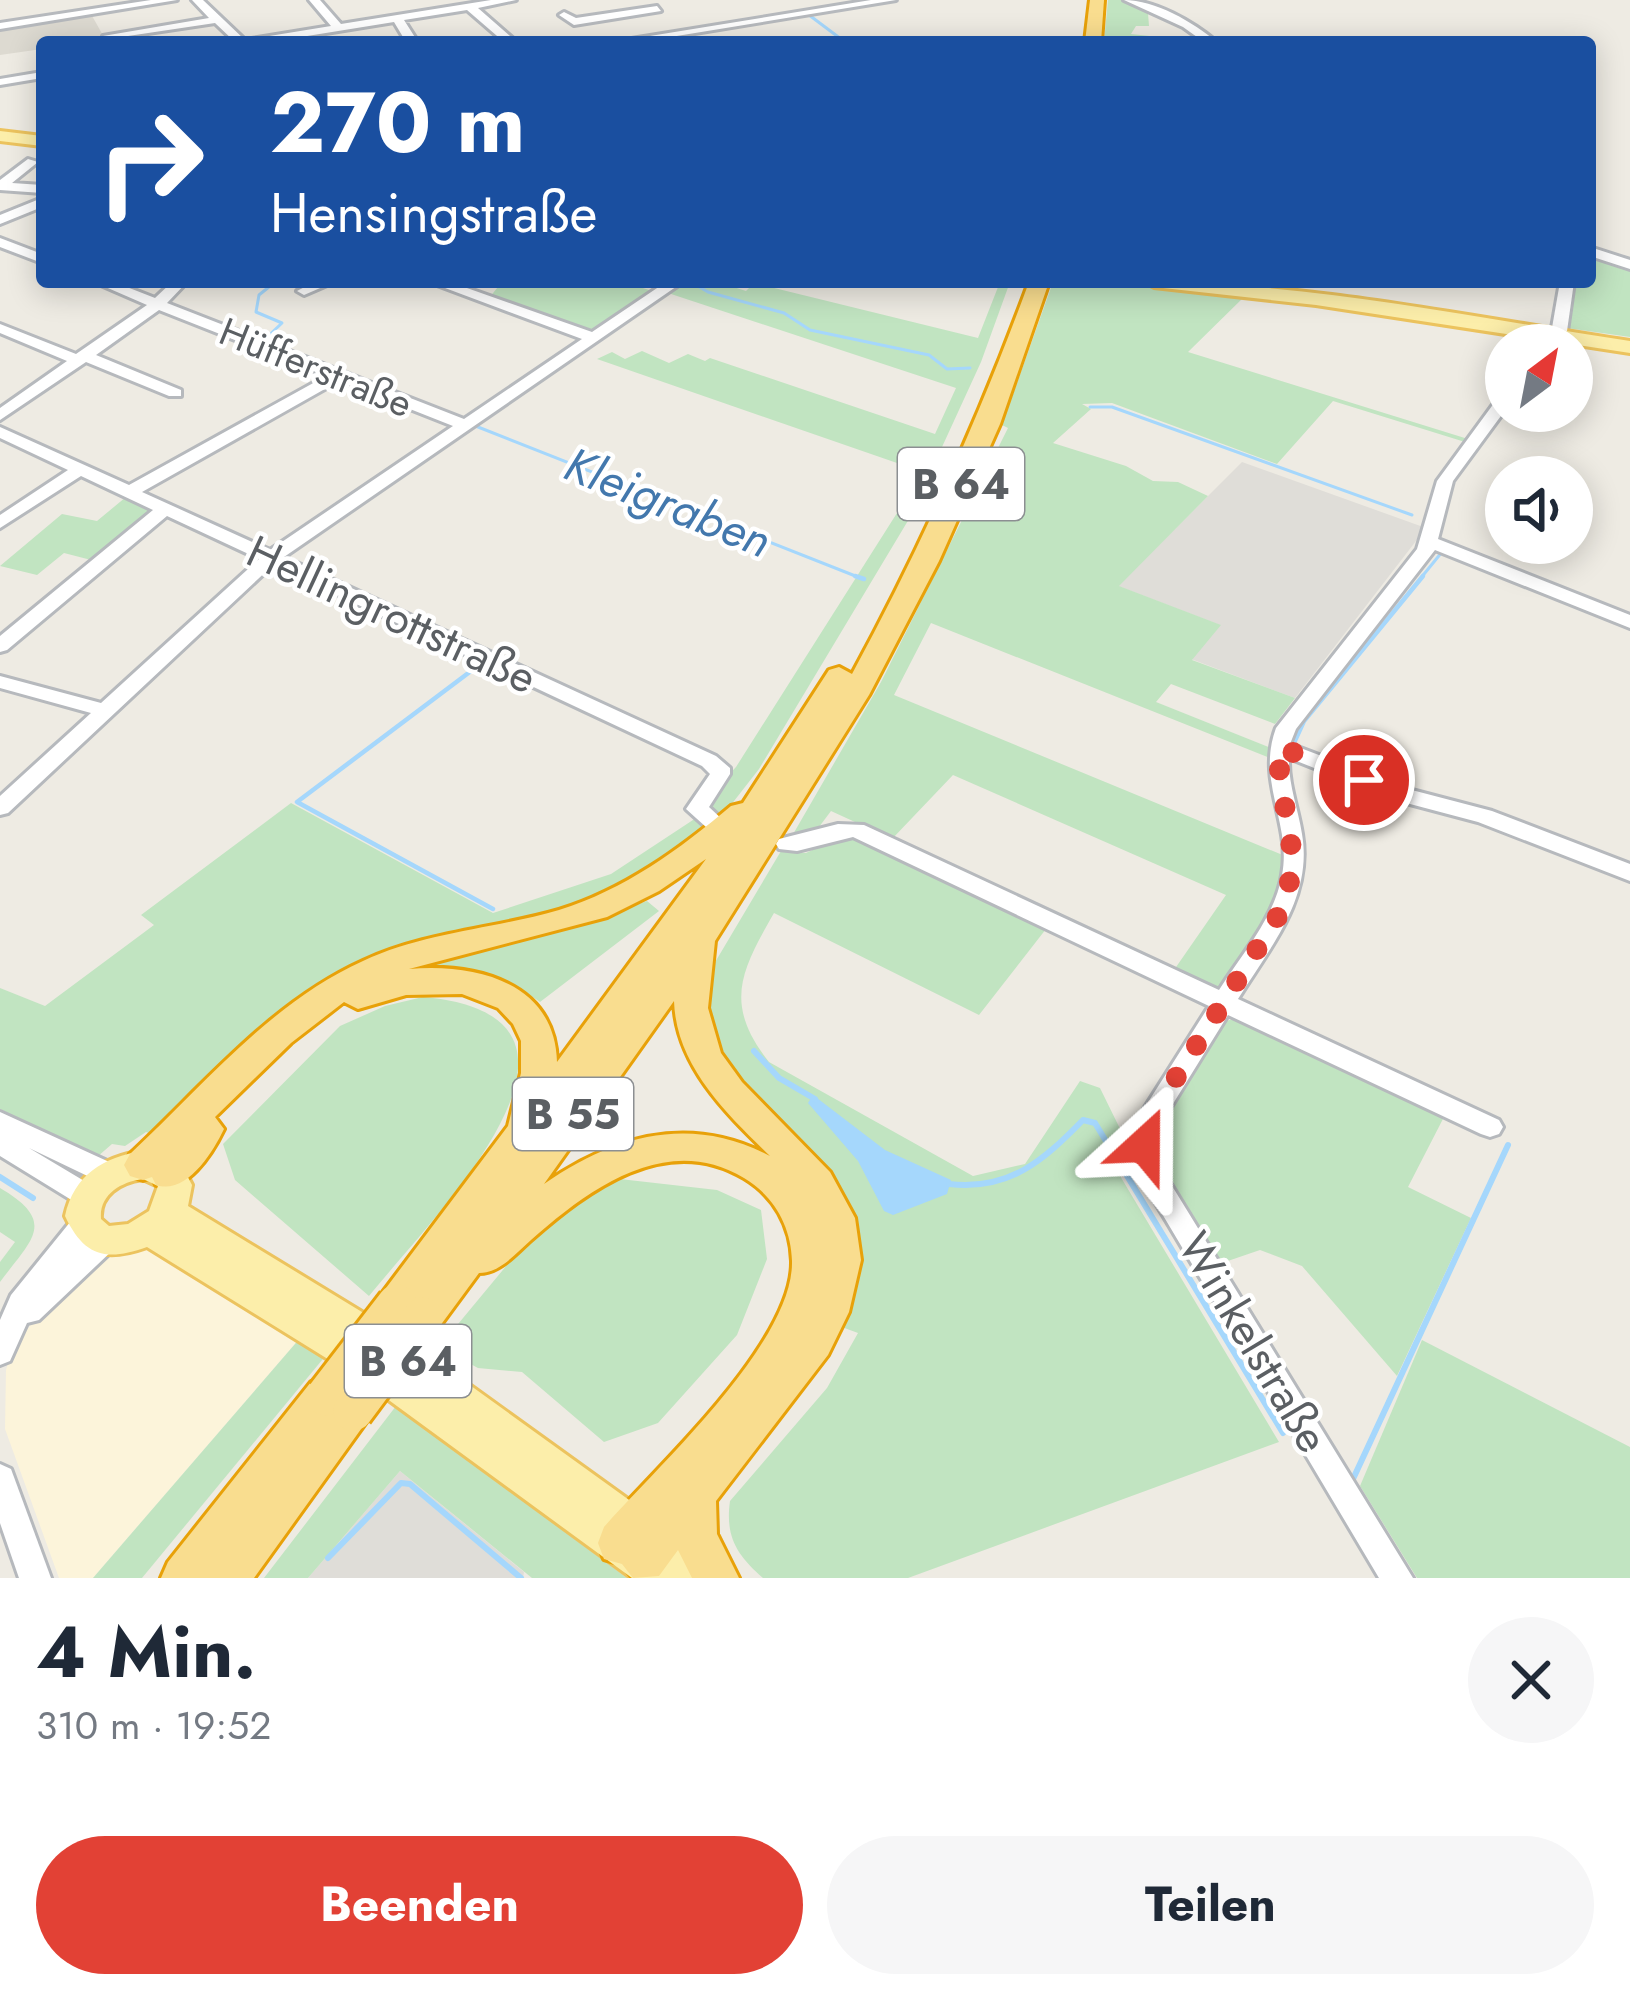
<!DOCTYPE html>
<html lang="de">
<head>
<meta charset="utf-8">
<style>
  :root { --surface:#fff; --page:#f6f6f7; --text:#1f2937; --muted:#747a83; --accent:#e24135 }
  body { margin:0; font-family:Jost,sans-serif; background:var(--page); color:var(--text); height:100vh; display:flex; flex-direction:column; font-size:45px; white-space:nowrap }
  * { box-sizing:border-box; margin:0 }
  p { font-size:39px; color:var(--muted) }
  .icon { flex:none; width:66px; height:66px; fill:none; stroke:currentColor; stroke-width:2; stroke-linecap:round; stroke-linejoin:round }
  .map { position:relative; height:1578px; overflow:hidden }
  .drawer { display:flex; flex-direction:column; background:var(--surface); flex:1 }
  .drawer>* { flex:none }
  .top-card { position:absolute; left:36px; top:36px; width:1560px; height:252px; border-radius:12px; box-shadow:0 6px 30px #0003; background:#1a4fa0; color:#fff; overflow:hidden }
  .needle { width:78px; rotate:32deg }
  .fabs { position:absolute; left:1485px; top:324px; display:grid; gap:24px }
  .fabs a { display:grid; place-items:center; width:108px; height:108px; border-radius:50%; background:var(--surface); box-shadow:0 6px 30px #0003; font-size:60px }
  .pin { position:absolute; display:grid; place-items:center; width:102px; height:102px; color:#fff; margin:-51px; border:6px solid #fff; border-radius:50%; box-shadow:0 3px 12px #0007 }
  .me { position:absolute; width:132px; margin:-66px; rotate:24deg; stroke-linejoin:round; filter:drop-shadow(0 0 9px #0008) }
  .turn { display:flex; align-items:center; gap:42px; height:252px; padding:0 36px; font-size:54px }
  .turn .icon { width:156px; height:156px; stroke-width:2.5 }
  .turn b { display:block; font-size:84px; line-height:102px }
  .round { display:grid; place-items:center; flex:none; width:126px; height:126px; border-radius:63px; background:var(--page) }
  .head { display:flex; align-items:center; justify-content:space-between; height:204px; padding:0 36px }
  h1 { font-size:72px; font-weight:700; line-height:90px }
  .button { display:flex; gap:24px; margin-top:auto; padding:24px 36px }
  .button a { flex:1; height:138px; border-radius:72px; background:var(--accent); color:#fff; font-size:48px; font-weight:700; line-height:138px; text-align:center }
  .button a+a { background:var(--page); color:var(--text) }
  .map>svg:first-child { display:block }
</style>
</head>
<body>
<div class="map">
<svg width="1630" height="1578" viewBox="0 0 1630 1578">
  <rect width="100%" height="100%" fill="#eeebe3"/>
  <polygon fill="#fcf4da" points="146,1245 301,1337 93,1578 59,1578 5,1429 6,1370 11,1353 50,1297 103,1249"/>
  <g fill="#dfddd8">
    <polygon points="1242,462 1426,528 1295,698 1191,659 1220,625 1118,586"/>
    <polygon points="400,1471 524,1572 523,1578 308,1578"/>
  </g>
  <polygon fill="#dddad1" points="91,14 105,39 42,42 42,49 0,55 0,28"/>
  <g fill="#c1e4c1">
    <polygon points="1108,0 1122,0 1148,13 1149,26 1136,26 1131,34 1205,42 1104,42"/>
    <polygon points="1590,253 1630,267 1630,337 1567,328 1575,282 1590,282"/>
    <polygon points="502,282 625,282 655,292 590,332 489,298"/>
    <polygon points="680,282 718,282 746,291 754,283 978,338 1000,282 1010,282 981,362 909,519 759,769 720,819 707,808 706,799 736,767 923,472 597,359 612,352 625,359 642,351 669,363 688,354 705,361 710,358 935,434 956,388 665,292"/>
    <path d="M1053,282H1105L1245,296L1188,352L1468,439L1465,442L1333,401L1277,464L1112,403L1082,404L1091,409L1053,443L1126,466L1153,481L1178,482L1208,496L1119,586L1221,625L1192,660L1295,698L1275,724L1171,684L1156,702L1271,748L1270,758L931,623L894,695L1285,856C1287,905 1243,952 1217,991L1174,970L1226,895L953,775L892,839L831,811L813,835L792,836L881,682L1008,428L1002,425Z"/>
    <polygon points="126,497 156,511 95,561 64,553 37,575 0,566 62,514 97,521"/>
    <polygon points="291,803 493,913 611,874 696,818 714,826 694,845 585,906 414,947 160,1137 146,1132 125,1146 112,1144 97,1157 0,1109 0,988 45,1006 154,925 141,915"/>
    <path d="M843,835L1046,929L979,1015L774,913C741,971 723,1004 769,1062L973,1176L1025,1164L1080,1081L1100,1088L1128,1145L1107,1154L1279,1442L908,1578H763C737,1555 725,1537 730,1501L827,1388L858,1333L839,1326L816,1160L741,1079L717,1045L707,1013L714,964L781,851L806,853Z"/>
    <path d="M647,901L659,911L540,1002C492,967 445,968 389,976L414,960L596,919Z"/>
    <path d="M423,997C639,1016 428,1222 369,1296L235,1180L223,1144L340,1026L385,1006Z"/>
    <path d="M1237,1018L1445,1115L1408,1187L1471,1218L1397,1376L1302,1266L1260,1250L1219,1264C1200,1234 1172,1202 1160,1169C1144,1128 1204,1055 1226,1021Z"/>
    <polygon points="611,1178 717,1190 761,1210 767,1259 737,1335 658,1423 604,1442 522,1372 478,1368 439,1347 536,1230"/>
    <path d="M0,1188C58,1222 32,1239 0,1282V1262L15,1242L0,1232Z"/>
    <polygon points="301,1337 327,1354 142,1578 93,1578"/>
    <polygon points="1422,1340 1630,1447 1630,1578 1417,1578 1360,1486"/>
    <polygon points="396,1406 627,1578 532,1578 400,1471 308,1578 264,1578"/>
  </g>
  <polygon fill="#a5d7fc" points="813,1095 885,1150 951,1180 947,1194 893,1215 884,1211 858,1161 808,1103"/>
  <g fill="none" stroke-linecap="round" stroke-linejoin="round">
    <g stroke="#a5d7fc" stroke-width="3">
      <polyline points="809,15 845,42"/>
      <polyline points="691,282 708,292 784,313 810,330 929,355 947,369 970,368"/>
      <polyline points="263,341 282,323 256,312 259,295 275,282"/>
      <polyline points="1090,407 1112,407 1412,515"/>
      <polyline points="473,425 863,579"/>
      <polyline points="1420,579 1442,552"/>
    </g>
    <g stroke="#a5d7fc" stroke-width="4.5">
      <polyline points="855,576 864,579"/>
      <polyline points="475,668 297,802 493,909"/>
      <polyline points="1293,745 1304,721 1423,576"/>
    </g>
    <g stroke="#a5d7fc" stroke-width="6">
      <polyline points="754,1051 779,1078 815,1099"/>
      <polyline points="0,1177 33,1198"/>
      <path d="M949,1184C1009,1191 1043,1161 1083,1120L1095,1123L1283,1433"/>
      <polyline points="1353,1479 1508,1145"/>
      <polyline points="328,1558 401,1483 410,1484 521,1578"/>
    </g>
    <g stroke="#b6b9bd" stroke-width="6">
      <g id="minor">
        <polygon points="151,0 177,0 0,29 0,23"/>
        <polygon points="192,0 203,0 245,40 331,26 309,0 320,0 341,24 491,0 516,0 478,8 517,42 504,42 467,10 404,20 418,42 406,42 394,22 270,42 235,42 215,23 108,39 103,36 209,18"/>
        <polygon points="871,0 896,0 640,42 613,42"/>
        <path d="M1124,0C1155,0 1193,22 1217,42H1204L1183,27Z"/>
        <polygon points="657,6 661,11 574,25 559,15 564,12 576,18"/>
        <polygon points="42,72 42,78 0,85 0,79"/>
        <polygon points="28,159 38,162 12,183 42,185 42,193 0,190 0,180"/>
        <polygon points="42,198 42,207 0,224 0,215"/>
        <polygon points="0,238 42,254 42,263 0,247"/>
        <polygon points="1590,247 1630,260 1630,269 1590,256"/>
        <path d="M94,282H114L155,298L172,282H187L167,303L464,419L582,339L429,282H450L592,332L666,282H683L284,557L716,756L730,768V774L709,807L725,822L722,827H706L686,809L710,774L702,766L273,565L8,813L0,815V796L91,713L0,688V676L101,703L259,559L167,516L7,650L0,652V636L153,510L81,476L0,528V515L68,470L0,438V427L129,485L326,376L159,310L96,355L181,390V396H169L86,362L0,420V408L67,361L0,333V324L76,354L147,305ZM339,381L453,426L270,550L142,492Z"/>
        <polygon points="314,282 334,282 304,295 297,291"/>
        <polygon points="1560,282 1574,282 1565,345 1549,345"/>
        <path d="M1506,393V409L1453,481L1438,539L1630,615V628L1435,550L1296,729L1290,744L1408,789L1492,811L1630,864V881L1478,822L1395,800L1289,758C1288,784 1298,808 1302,834C1313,898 1270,947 1238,999L1499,1120L1503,1127L1499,1134L1490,1137L1481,1134L1228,1015L1158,1128L1156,1145L1161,1168L1413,1578H1379L1136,1170L1130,1145L1133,1126L1209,1006L853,837L797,851L779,849L776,844L779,839L838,824L864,825L1219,990C1241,955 1275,917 1282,875C1292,824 1256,782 1276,728L1417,549L1437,481L1500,395Z"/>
        <polygon points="0,1112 118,1166 122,1174 118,1182 109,1185 100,1182 29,1148 96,1188 100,1196 96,1204 87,1207 78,1204 0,1156"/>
        <polygon points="84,1213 93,1216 97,1224 89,1237 105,1228 115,1232 119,1240 115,1248 39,1320 27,1323 10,1361 0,1365 0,1320 11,1295 75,1216"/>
        <polygon points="0,1464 11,1469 51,1578 19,1578 0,1523"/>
      </g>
    </g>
    <g stroke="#ecc35e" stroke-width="6">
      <g id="major">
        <polygon points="0,131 42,136 42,146 0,141"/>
        <path d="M1145,282C1307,282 1470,317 1630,341V353L1316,305L1154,287Z"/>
        <path d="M143,1151L181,1164L192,1185L188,1206L403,1337L718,1564L724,1578H632L360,1379L147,1247C105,1262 84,1256 65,1216C74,1175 103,1157 143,1151ZM143,1179L158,1186L149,1211L128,1224L109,1226L101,1219C99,1195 120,1182 143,1179Z"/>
      </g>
    </g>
    <g stroke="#e8a109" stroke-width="6">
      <g id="highway">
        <polygon points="1090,0 1104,0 1101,42 1085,42"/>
        <path d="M1029,282H1049L1000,424L939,561L869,695L715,941L708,1008L721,1053L742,1082L830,1172L855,1218L861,1260L849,1312L828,1355L716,1501L717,1534L739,1578H692L678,1550L659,1576L633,1578L622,1564L604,1559L598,1543L604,1527C657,1467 794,1342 792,1261C791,1226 774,1196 744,1178C666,1131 588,1190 531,1240C515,1254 500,1273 479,1273L437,1330L423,1335L409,1330L404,1319L383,1316L377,1304L383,1292L508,1126L521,1073V1041L513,1024L498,1008L462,994L406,995L358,1009L344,1002L291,1043L215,1117L224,1129C212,1154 186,1195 156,1185L152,1177L143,1180L130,1176L124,1165L130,1154C203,1086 270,1003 363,961C425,932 494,929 559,910C624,890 680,849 731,806L743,803L829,670L839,667L852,674C921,547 979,418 1029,282ZM706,859L557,1062C555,982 475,963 409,969L607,917L659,891ZM674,1001C676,1066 727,1114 770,1156C691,1114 614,1135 544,1184Z"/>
        <polygon points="326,1377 341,1382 346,1394 353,1391 368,1397 374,1411 254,1578 161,1578 168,1562 311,1382"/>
      </g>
    </g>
    <use href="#minor" fill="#fff" fill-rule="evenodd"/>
    <use href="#major" fill="#fceeaa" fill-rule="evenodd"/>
    <use href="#highway" fill="#f9dd8f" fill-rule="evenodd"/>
    <g stroke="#e8a109" stroke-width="45" stroke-linecap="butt">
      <g id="highway-bridge">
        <polyline points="326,1396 397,1304"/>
        <polyline points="353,1411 423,1317"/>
      </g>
    </g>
    <use href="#highway-bridge" stroke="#f9dd8f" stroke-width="39"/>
  </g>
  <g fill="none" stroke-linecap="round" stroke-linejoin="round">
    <path stroke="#e24135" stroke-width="21" stroke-dasharray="0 37.8" d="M1144,1145L1155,1111L1283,908C1305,839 1277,812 1279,747L1364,780"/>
  </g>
  <g text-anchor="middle" stroke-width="9" stroke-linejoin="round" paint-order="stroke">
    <g font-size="39" fill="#5b5f63" stroke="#fff">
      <text transform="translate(316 367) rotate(22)" y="14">Hüfferstraße</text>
    </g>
    <g fill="#fff" stroke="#8c8f92" stroke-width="3">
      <rect x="898" y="448" width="126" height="72" rx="9"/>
      <rect x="513" y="1078" width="120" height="72" rx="9"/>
      <rect x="345" y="1325" width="126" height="72" rx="9"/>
    </g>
    <g font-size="42" font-weight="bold" fill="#5b5f63">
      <text x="961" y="499">B 64</text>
      <text x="573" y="1129">B 55</text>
      <text x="408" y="1376">B 64</text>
    </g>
    <g font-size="45" fill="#5b5f63" stroke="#fff">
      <text transform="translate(392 614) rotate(25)" y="16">Hellingrottstraße</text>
      <text transform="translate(1254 1342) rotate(59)" y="16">Winkelstraße</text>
    </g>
    <g font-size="48" font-style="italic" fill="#4378ad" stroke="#fff">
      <text transform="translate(668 502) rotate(22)" y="17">Kleigraben</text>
    </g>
  </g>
</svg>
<div class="fabs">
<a><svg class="needle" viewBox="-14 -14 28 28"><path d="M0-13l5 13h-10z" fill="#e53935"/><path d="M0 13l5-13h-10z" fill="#747a83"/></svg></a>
<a><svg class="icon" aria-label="sound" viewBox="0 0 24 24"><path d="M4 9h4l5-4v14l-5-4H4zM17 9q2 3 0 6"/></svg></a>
</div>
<div class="pin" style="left:1364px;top:780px;background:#d93025"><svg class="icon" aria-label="arrive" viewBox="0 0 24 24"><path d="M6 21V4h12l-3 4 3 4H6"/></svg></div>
<svg class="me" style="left:1144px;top:1145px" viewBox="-20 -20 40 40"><path d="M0-17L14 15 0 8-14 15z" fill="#e24135" stroke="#fff" stroke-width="4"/></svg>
<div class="top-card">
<div class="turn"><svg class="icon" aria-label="right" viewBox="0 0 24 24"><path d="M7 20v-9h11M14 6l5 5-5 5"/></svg><div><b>270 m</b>Hensingstraße</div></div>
</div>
</div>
<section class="drawer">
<div class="head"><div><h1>4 Min.</h1><p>310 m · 19:52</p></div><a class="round"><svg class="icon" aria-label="close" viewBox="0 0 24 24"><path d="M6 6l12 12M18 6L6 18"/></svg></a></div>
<div class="button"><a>Beenden</a><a>Teilen</a></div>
</section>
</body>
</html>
